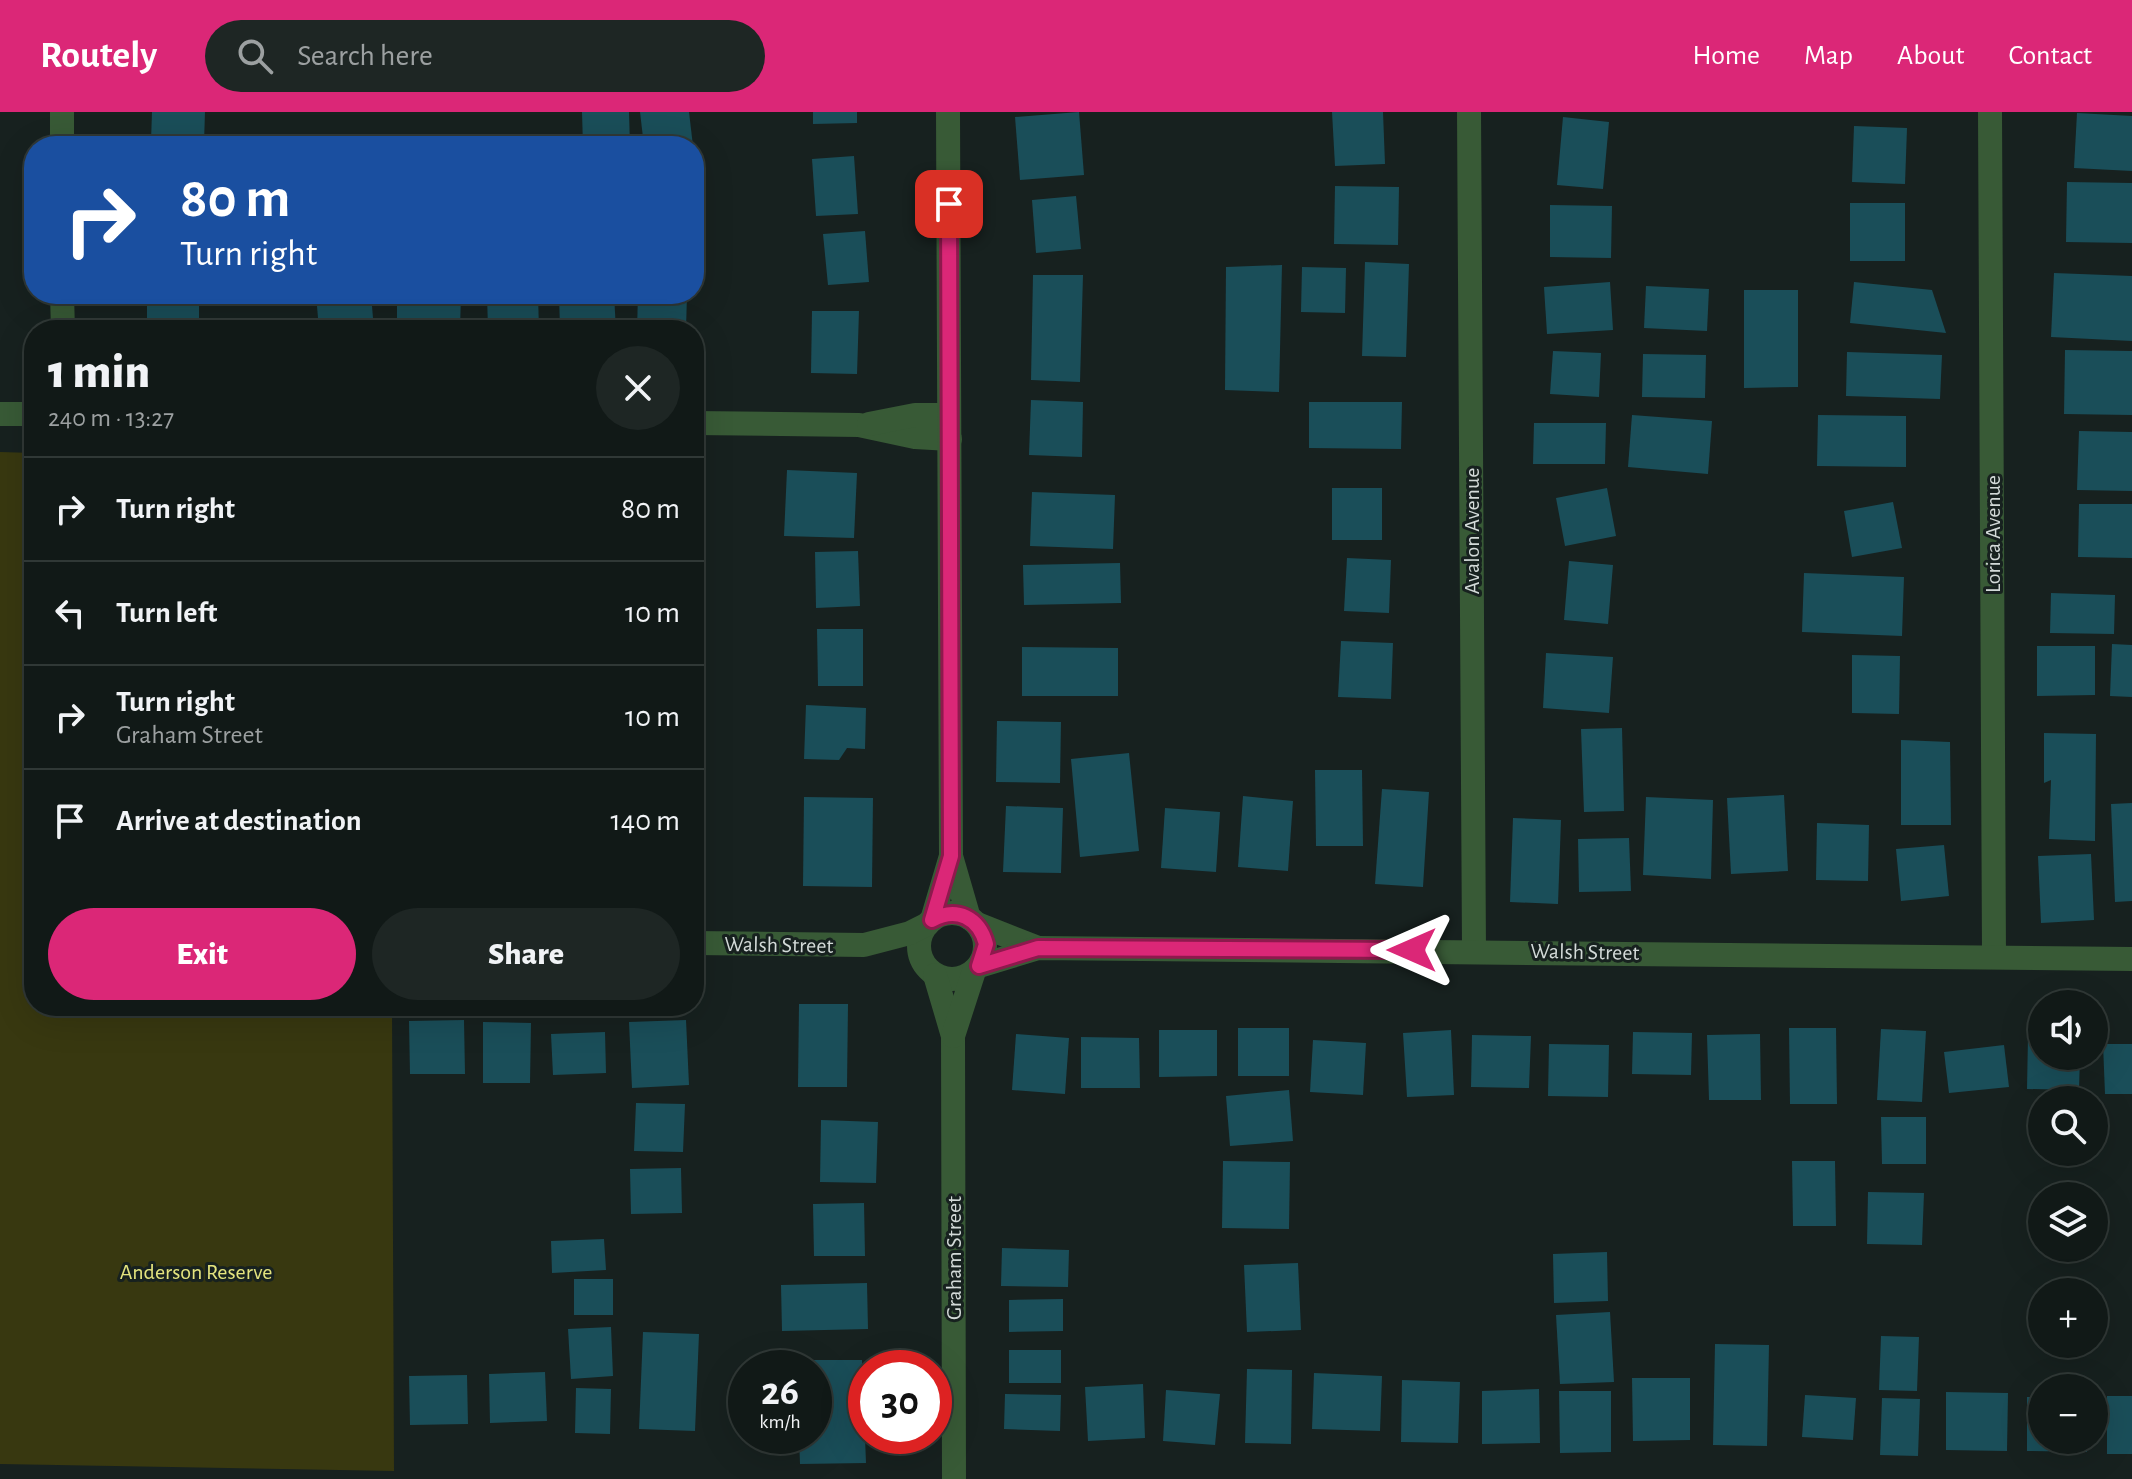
<!DOCTYPE html>
<html lang="en">
<head>
<meta charset="utf-8">
<style>
  :root { --surface:#111917; --page:#1e2624; --text:#f1f3f6; --muted:#9ca0a1; --line:#303836; --accent:#db2777 }
  body { margin:0; font-family:"Alegreya Sans",sans-serif; background:var(--page); color:var(--text); height:100vh; display:flex; flex-direction:column; font-size:30px; white-space:nowrap }
  * { box-sizing:border-box; margin:0 }
  p { font-size:26px; color:var(--muted) }
  .icon { flex:none; width:44px; height:44px; fill:none; stroke:currentColor; stroke-width:2; stroke-linecap:round; stroke-linejoin:round }
  .map { position:relative; flex:1; overflow:hidden }
  .details { position:absolute; left:24px; top:208px; width:680px; height:696px; display:flex; flex-direction:column; background:var(--surface); border-radius:32px; box-shadow:0 8px 32px #0002,0 0 0 2px var(--line) }
  .details>* { flex:none }
  .hud { position:absolute; left:24px; top:24px; width:680px; height:168px; border-radius:32px; box-shadow:0 8px 32px #0002,0 0 0 2px var(--line); background:#1a4fa0; color:#fff; overflow:hidden }
  .controls { position:absolute; left:2028px; top:878px; display:grid; gap:16px }
  .controls a { display:grid; place-items:center; width:80px; height:80px; border-radius:50%; background:var(--surface); box-shadow:0 8px 32px #0002,0 0 0 2px var(--line); font-size:40px }
  .speed { position:absolute; left:728px; top:1238px; display:flex; gap:16px; font-size:40px; font-weight:700; text-align:center }
  .speed>* { display:grid; place-content:center; width:104px; height:104px; border-radius:50%; background:var(--surface); box-shadow:0 8px 32px #0002,0 0 0 2px var(--line); line-height:1 }
  .speed small { font-size:20px; font-weight:400 }
  .speed .limit { border:12px solid #d22; background:#fff; color:#111 }
  .pin { position:absolute; display:grid; place-items:center; width:68px; height:68px; color:#fff; margin:-34px; border-radius:16px; box-shadow:0 4px 12px #0006 }
  .me { position:absolute; width:88px; margin:-44px; rotate:270deg; stroke-linejoin:round; filter:drop-shadow(0 0 6px #0008) }
  .turn { display:flex; align-items:center; gap:28px; height:168px; padding:0 24px; font-size:36px }
  .turn .icon { width:104px; height:104px; stroke-width:2.5 }
  .turn b { display:block; font-size:56px; line-height:68px }
  .round { display:grid; place-items:center; flex:none; width:84px; height:84px; border-radius:42px; background:var(--page) }
  .summary { display:flex; align-items:center; justify-content:space-between; height:136px; padding:0 24px }
  h1 { font-size:48px; font-weight:800; line-height:60px }
  .button { display:flex; gap:16px; margin-top:auto; padding:16px 24px }
  .button a { flex:1; height:92px; border-radius:48px; background:var(--accent); color:#fff; font-size:32px; font-weight:800; line-height:92px; text-align:center }
  .button a+a { background:var(--page); color:var(--text) }
  ul { padding:0; list-style:none }
  li { display:flex; align-items:center; gap:24px; height:104px; padding:0 24px; border-top:2px solid var(--line) }
  li div { flex:1 }
  li b { display:block; font-size:30px }
  li em { font-style:normal }
  header { display:flex; align-items:center; gap:48px; box-sizing:border-box; height:112px; padding:0 40px; background:var(--accent); color:#fff }
  header strong { font-size:38px }
  nav { display:flex; gap:44px; margin-inline-start:auto; font-size:28px }
  .search { width:560px; height:72px; background:var(--page); display:flex; align-items:center; gap:20px; box-sizing:border-box; padding:0 28px; border-radius:44px; color:var(--muted); font-size:30px }
  .map>svg:first-child { display:block }
</style>
</head>
<body>
<header>
<strong>Routely</strong>
<div class="search"><svg class="icon" aria-label="search" viewBox="0 0 24 24"><circle cx="10" cy="10" r="6"/><path d="M15 15l6 6"/></svg>Search here</div>
<nav><a>Home</a><a>Map</a><a>About</a><a>Contact</a></nav>
</header>
<div class="map">
<svg width="2132" height="1367" viewBox="0 0 2132 1367">
  <rect width="100%" height="100%" fill="#17211f"/>
  <polygon fill="#383810" points="0,340 34,341 34,894 392,894 394,1359 0,1352"/>
  <g fill="#1a4e59">
    <polygon points="152,0 205,0 204,31 151,29"/>
    <polygon points="582,0 629,0 630,34 583,34"/>
    <polygon points="640,0 689,0 693,34 644,34"/>
    <polygon points="813,0 857,0 857,11 813,12"/>
    <polygon points="1079,0 1084,63 1020,68 1015,5"/>
    <polygon points="1332,0 1383,0 1385,52 1335,54"/>
    <polygon points="2077,1 2132,4 2132,59 2074,56"/>
    <polygon points="1563,5 1609,10 1603,77 1557,73"/>
    <polygon points="1854,14 1907,16 1905,72 1852,70"/>
    <polygon points="854,44 858,102 816,104 812,47"/>
    <polygon points="2067,70 2132,71 2132,131 2066,130"/>
    <polygon points="1335,74 1399,75 1398,133 1334,132"/>
    <polygon points="1076,84 1081,137 1036,141 1032,88"/>
    <rect x="1850" y="91" width="55" height="58"/>
    <polygon points="1550,93 1612,94 1611,146 1550,145"/>
    <polygon points="865,119 869,170 828,173 823,122"/>
    <polygon points="1365,150 1409,152 1406,245 1362,244"/>
    <polygon points="1282,153 1279,280 1225,278 1226,155"/>
    <polygon points="1302,155 1346,156 1345,201 1301,200"/>
    <polygon points="2054,161 2132,164 2132,229 2051,225"/>
    <polygon points="1033,163 1083,163 1080,270 1031,268"/>
    <polygon points="1610,170 1613,218 1547,222 1544,175"/>
    <polygon points="1854,170 1932,178 1946,221 1850,211"/>
    <polygon points="1646,174 1709,177 1707,219 1644,216"/>
    <polygon points="1744,178 1798,178 1798,275 1744,276"/>
    <polygon points="316,182 371,182 374,218 319,218"/>
    <polygon points="397,182 461,182 460,218 397,218"/>
    <polygon points="487,182 538,182 539,218 488,218"/>
    <polygon points="559,182 614,182 616,218 560,218"/>
    <polygon points="638,182 687,182 686,218 637,218"/>
    <rect x="147" y="194" width="52" height="24"/>
    <polygon points="812,199 859,199 857,262 811,261"/>
    <polygon points="2065,238 2132,239 2132,303 2064,302"/>
    <polygon points="1553,239 1601,241 1599,285 1550,282"/>
    <polygon points="1847,240 1942,243 1940,287 1846,284"/>
    <polygon points="1643,242 1706,243 1705,286 1642,285"/>
    <polygon points="1031,288 1083,290 1082,345 1029,343"/>
    <polygon points="1309,290 1402,290 1401,337 1309,336"/>
    <polygon points="1632,303 1712,309 1708,362 1628,355"/>
    <polygon points="1818,303 1906,304 1906,355 1817,354"/>
    <polygon points="1534,311 1606,311 1605,352 1533,352"/>
    <polygon points="2079,319 2132,320 2132,379 2077,378"/>
    <polygon points="787,358 857,361 854,426 784,424"/>
    <rect x="1332" y="376" width="50" height="52"/>
    <polygon points="1607,376 1616,424 1565,434 1556,386"/>
    <polygon points="1032,380 1115,383 1113,437 1030,434"/>
    <polygon points="1893,390 1902,436 1852,445 1844,399"/>
    <polygon points="2079,392 2132,392 2132,446 2078,445"/>
    <polygon points="858,439 860,494 816,496 815,440"/>
    <polygon points="1347,446 1391,448 1389,501 1344,499"/>
    <polygon points="1569,449 1613,453 1608,512 1564,508"/>
    <polygon points="1120,451 1121,491 1024,493 1023,453"/>
    <polygon points="1804,461 1904,465 1902,524 1802,520"/>
    <polygon points="2051,481 2115,483 2114,522 2050,521"/>
    <polygon points="817,517 863,517 863,574 818,574"/>
    <polygon points="1341,529 1393,531 1391,587 1338,585"/>
    <polygon points="2112,532 2132,533 2132,585 2110,584"/>
    <polygon points="2037,534 2095,534 2095,583 2037,584"/>
    <polygon points="1022,535 1118,536 1118,584 1022,584"/>
    <polygon points="1546,541 1613,545 1609,601 1543,596"/>
    <polygon points="1852,543 1900,544 1899,602 1852,601"/>
    <polygon points="806,593 866,596 865,637 847,636 839,648 804,647"/>
    <polygon points="997,609 1061,610 1060,671 996,670"/>
    <polygon points="1622,616 1624,699 1584,700 1581,617"/>
    <polygon points="2044,621 2096,622 2095,729 2049,727 2051,668 2044,671"/>
    <polygon points="1901,628 1950,630 1951,713 1901,713"/>
    <polygon points="1129,641 1139,739 1080,745 1071,647"/>
    <polygon points="1315,658 1362,658 1363,734 1316,734"/>
    <polygon points="1382,677 1429,680 1423,775 1375,772"/>
    <polygon points="1784,683 1788,759 1731,762 1727,686"/>
    <polygon points="1243,684 1293,689 1288,759 1238,755"/>
    <polygon points="804,685 873,686 872,775 803,774"/>
    <polygon points="1646,685 1713,688 1711,767 1643,763"/>
    <polygon points="2132,691 2132,789 2115,790 2111,692"/>
    <polygon points="704,692 706,754 694,754 694,693"/>
    <polygon points="1006,694 1063,696 1061,761 1003,760"/>
    <polygon points="1165,696 1220,700 1216,760 1161,756"/>
    <polygon points="1513,706 1561,708 1558,792 1510,790"/>
    <polygon points="1817,711 1869,713 1868,769 1816,768"/>
    <polygon points="1629,726 1631,779 1579,780 1578,727"/>
    <polygon points="1944,733 1949,784 1901,789 1896,737"/>
    <polygon points="2091,742 2094,808 2041,811 2038,744"/>
    <polygon points="799,892 848,892 847,975 798,975"/>
    <polygon points="464,908 465,962 410,962 409,909"/>
    <polygon points="686,908 689,973 632,976 629,910"/>
    <polygon points="483,910 531,911 530,971 483,971"/>
    <rect x="1238" y="916" width="51" height="48"/>
    <polygon points="1789,916 1836,916 1837,992 1790,992"/>
    <polygon points="1881,917 1926,919 1922,990 1877,988"/>
    <polygon points="1159,918 1217,918 1217,964 1159,965"/>
    <polygon points="1451,918 1454,983 1407,985 1403,921"/>
    <polygon points="605,920 606,961 553,963 551,922"/>
    <polygon points="1633,920 1692,921 1691,963 1632,962"/>
    <polygon points="1016,922 1069,926 1065,982 1012,978"/>
    <polygon points="1760,922 1761,988 1709,988 1707,923"/>
    <polygon points="1472,923 1531,924 1529,976 1471,975"/>
    <polygon points="2028,924 2042,924 2042,944 2080,944 2079,978 2027,977"/>
    <polygon points="1081,925 1139,926 1140,976 1081,976"/>
    <polygon points="1313,928 1366,931 1363,983 1310,980"/>
    <polygon points="1549,932 1609,933 1608,985 1548,984"/>
    <polygon points="2103,932 2132,932 2132,982 2105,982"/>
    <polygon points="2004,933 2009,975 1949,981 1944,940"/>
    <polygon points="1289,978 1293,1029 1230,1034 1226,984"/>
    <polygon points="636,991 685,992 683,1040 634,1039"/>
    <polygon points="1881,1005 1926,1005 1926,1052 1882,1052"/>
    <polygon points="821,1008 878,1010 876,1071 820,1070"/>
    <polygon points="1223,1049 1290,1050 1289,1117 1222,1116"/>
    <polygon points="1792,1049 1835,1049 1836,1114 1793,1114"/>
    <polygon points="681,1056 682,1101 631,1102 630,1057"/>
    <polygon points="1868,1080 1924,1081 1922,1133 1867,1132"/>
    <polygon points="864,1091 865,1144 814,1144 813,1092"/>
    <polygon points="604,1127 606,1158 552,1161 551,1129"/>
    <polygon points="1002,1136 1069,1138 1068,1175 1001,1174"/>
    <polygon points="1607,1140 1608,1189 1554,1191 1553,1142"/>
    <polygon points="1298,1151 1301,1218 1247,1220 1244,1153"/>
    <rect x="574" y="1167" width="39" height="36"/>
    <polygon points="867,1171 868,1217 782,1219 781,1173"/>
    <polygon points="1063,1187 1063,1219 1009,1220 1009,1188"/>
    <polygon points="1610,1200 1614,1270 1560,1272 1556,1203"/>
    <polygon points="611,1215 613,1264 571,1267 568,1217"/>
    <polygon points="643,1220 699,1222 695,1319 639,1317"/>
    <polygon points="1881,1224 1919,1225 1917,1279 1879,1278"/>
    <polygon points="1715,1232 1769,1233 1767,1334 1713,1333"/>
    <rect x="1009" y="1238" width="52" height="33"/>
    <polygon points="799,1248 862,1248 866,1351 800,1352 799,1324 814,1324 814,1256 799,1256"/>
    <polygon points="1247,1257 1292,1258 1291,1332 1245,1331"/>
    <polygon points="545,1260 547,1309 490,1311 489,1262"/>
    <polygon points="1314,1261 1382,1264 1380,1319 1312,1317"/>
    <polygon points="467,1263 468,1312 410,1313 409,1264"/>
    <polygon points="1632,1266 1690,1266 1690,1328 1633,1329"/>
    <polygon points="1402,1268 1460,1270 1458,1331 1401,1330"/>
    <polygon points="1143,1272 1145,1326 1088,1329 1085,1275"/>
    <polygon points="576,1276 611,1277 610,1322 575,1321"/>
    <polygon points="1539,1277 1540,1331 1482,1332 1482,1279"/>
    <polygon points="1166,1278 1220,1282 1215,1333 1163,1329"/>
    <polygon points="1559,1279 1611,1279 1611,1340 1560,1341"/>
    <polygon points="1946,1280 2008,1281 2007,1339 1946,1338"/>
    <polygon points="1005,1282 1061,1283 1060,1319 1004,1317"/>
    <polygon points="1805,1283 1856,1286 1853,1328 1802,1325"/>
    <rect x="2107" y="1284" width="25" height="58"/>
    <polygon points="2027,1285 2042,1285 2042,1328 2087,1328 2087,1340 2027,1339"/>
    <polygon points="1882,1286 1920,1287 1918,1344 1880,1343"/>
  </g>
  <g fill="none" stroke-linecap="round" stroke-linejoin="round">
    <g stroke="#385a36" stroke-width="24">
      <polyline points="62,0 62,34"/>
      <polyline points="1469,0 1474,838"/>
      <polyline points="1990,0 1994,844"/>
      <polyline points="62,182 63,218"/>
      <polyline points="0,302 34,302"/>
      <polyline points="694,311 859,313 915,325 950,327"/>
      <polyline points="869,312 915,303 949,303"/>
      <polyline points="951,744 969,806"/>
      <circle cx="952" cy="834" r="33"/>
      <polyline points="932,808 951,744 948,0"/>
      <polyline points="977,812 1038,836"/>
      <polyline points="694,831 864,833 910,821 928,812"/>
      <polyline points="979,854 1038,836 2132,847"/>
      <polyline points="935,863 953,924 954,1367"/>
      <polyline points="953,924 974,859"/>
    </g>
  </g>
  <g fill="none" stroke-linecap="round" stroke-linejoin="round">
    <g stroke="#8e194d" stroke-width="20">
      <path id="route" d="M949,92L951,744L932,808C957,794 979,806 986,832L979,854L1038,836L1412,838"/>
    </g>
    <use href="#route" stroke="#db2777" stroke-width="14"/>
  </g>
  <g text-anchor="middle" stroke-width="6" stroke-linejoin="round" paint-order="stroke">
    <g font-size="22" fill="#d3dad8" stroke="#17211f">
      <text transform="translate(1471 419) rotate(-90)" y="8">Avalon Avenue</text>
      <text transform="translate(1992 422) rotate(-90)" y="8">Lorica Avenue</text>
      <text transform="translate(779 832) rotate(1)" y="8">Walsh Street</text>
      <text transform="translate(1585 839) rotate(1)" y="8">Walsh Street</text>
      <text transform="translate(953 1146) rotate(-90)" y="8">Graham Street</text>
    </g>
    <g font-size="22" fill="#e4e47e" stroke="#17211f">
      <text x="196" y="1167">Anderson Reserve</text>
    </g>
  </g>
</svg>
<div class="controls">
<a><svg class="icon" aria-label="sound" viewBox="0 0 24 24"><path d="M4 9h4l5-4v14l-5-4H4zM17 9q2 3 0 6"/></svg></a>
<a><svg class="icon" aria-label="search" viewBox="0 0 24 24"><circle cx="10" cy="10" r="6"/><path d="M15 15l6 6"/></svg></a>
<a><svg class="icon" aria-label="layers" viewBox="0 0 24 24"><path d="M12 4l9 5-9 5-9-5zM3 14l9 5 9-5"/></svg></a>
<a>+</a>
<a>−</a>
</div>
<div class="speed"><div>26<small>km/h</small></div><div class="limit">30</div></div>
<div class="pin" style="left:949px;top:92px;background:#d93025"><svg class="icon" aria-label="arrive" viewBox="0 0 24 24"><path d="M6 21V4h12l-3 4 3 4H6"/></svg></div>
<svg class="me" style="left:1412px;top:838px" viewBox="-20 -20 40 40"><path d="M0-17L14 15 0 8-14 15z" fill="#db2777" stroke="#fff" stroke-width="4"/></svg>
<div class="hud">
<div class="turn"><svg class="icon" aria-label="right" viewBox="0 0 24 24"><path d="M7 20v-9h11M14 6l5 5-5 5"/></svg><div><b>80 m</b>Turn right</div></div>
</div>
<section class="details">
<div class="summary"><div><h1>1 min</h1><p>240 m · 13:27</p></div><a class="round"><svg class="icon" aria-label="close" viewBox="0 0 24 24"><path d="M6 6l12 12M18 6L6 18"/></svg></a></div>
<ul>
<li><svg class="icon" aria-label="right" viewBox="0 0 24 24"><path d="M7 20v-9h11M14 6l5 5-5 5"/></svg><div><b>Turn right</b></div><em>80 m</em></li>
<li><svg class="icon" aria-label="left" viewBox="0 0 24 24"><path d="M17 20v-9H6M10 6l-5 5 5 5"/></svg><div><b>Turn left</b></div><em>10 m</em></li>
<li><svg class="icon" aria-label="right" viewBox="0 0 24 24"><path d="M7 20v-9h11M14 6l5 5-5 5"/></svg><div><b>Turn right</b><p>Graham Street</p></div><em>10 m</em></li>
<li><svg class="icon" aria-label="arrive" viewBox="0 0 24 24"><path d="M6 21V4h12l-3 4 3 4H6"/></svg><div><b>Arrive at destination</b></div><em>140 m</em></li>
</ul>
<div class="button"><a>Exit</a><a>Share</a></div>
</section>
</div>
</body>
</html>
